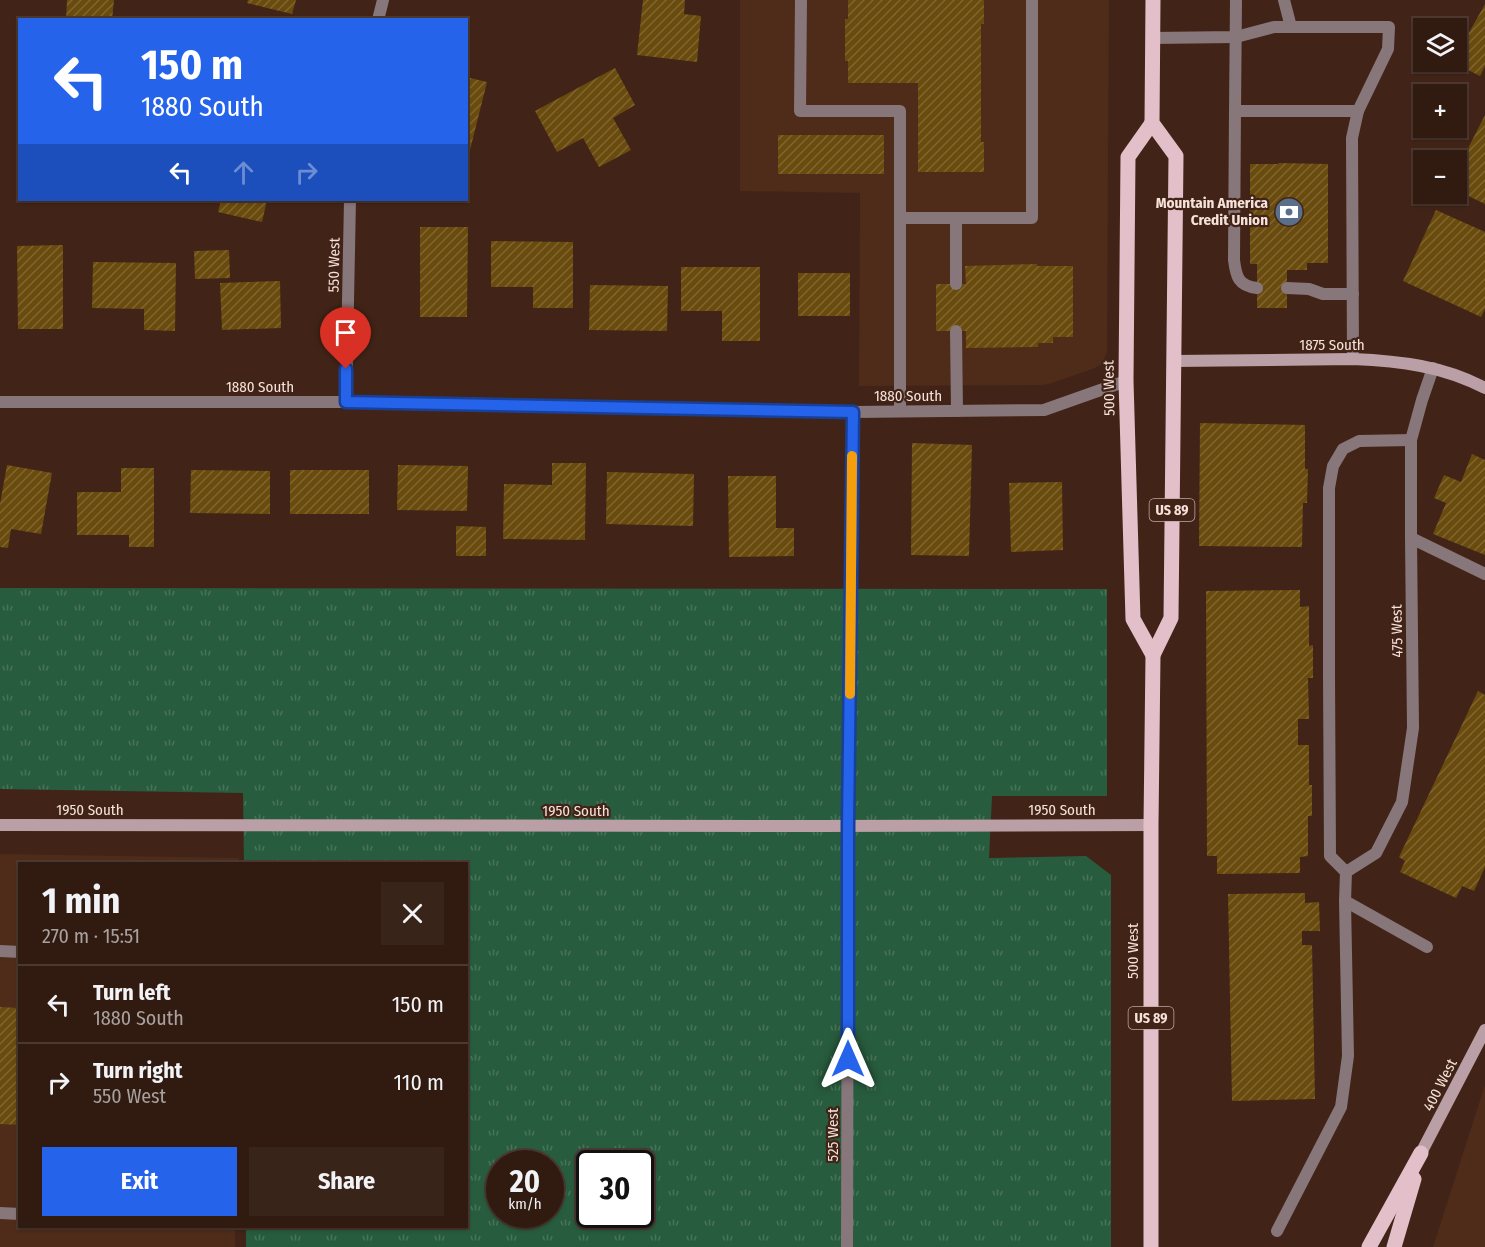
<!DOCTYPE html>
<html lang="en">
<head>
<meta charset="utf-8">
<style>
  :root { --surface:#311b11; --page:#39241a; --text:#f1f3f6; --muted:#a8a19f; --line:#4c3931; --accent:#2563eb }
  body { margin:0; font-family:"Fira Sans Condensed",sans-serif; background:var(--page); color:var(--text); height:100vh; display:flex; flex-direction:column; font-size:22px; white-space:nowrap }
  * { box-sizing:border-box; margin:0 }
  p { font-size:20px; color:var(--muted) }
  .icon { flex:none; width:33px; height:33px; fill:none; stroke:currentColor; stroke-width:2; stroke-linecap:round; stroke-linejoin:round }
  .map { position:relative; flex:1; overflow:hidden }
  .side { position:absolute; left:18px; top:862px; width:450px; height:366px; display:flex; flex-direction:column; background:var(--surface); border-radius:0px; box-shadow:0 2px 4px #0004,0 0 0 2px var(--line) }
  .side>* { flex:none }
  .hud { position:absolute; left:18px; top:18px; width:450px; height:183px; border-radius:0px; box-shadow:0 2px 4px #0004,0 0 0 2px var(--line); background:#2563eb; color:#fff; overflow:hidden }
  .controls { position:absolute; left:1413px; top:18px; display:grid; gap:12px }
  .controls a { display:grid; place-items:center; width:54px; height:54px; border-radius:0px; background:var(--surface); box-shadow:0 2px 4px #0004,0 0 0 2px var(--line); font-size:30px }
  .speed { position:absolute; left:486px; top:1150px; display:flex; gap:12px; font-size:30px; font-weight:700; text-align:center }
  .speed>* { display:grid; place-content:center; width:78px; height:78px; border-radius:50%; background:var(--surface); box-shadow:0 2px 4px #0004,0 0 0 2px var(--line); line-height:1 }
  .speed small { font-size:15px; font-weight:400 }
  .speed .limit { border:3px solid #111; border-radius:9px; background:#fff; color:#111 }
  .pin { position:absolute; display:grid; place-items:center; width:51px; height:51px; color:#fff; margin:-62px -26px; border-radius:50% 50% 50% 0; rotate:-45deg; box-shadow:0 0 6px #0007 }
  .pin .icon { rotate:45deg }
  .me { position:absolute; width:66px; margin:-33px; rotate:0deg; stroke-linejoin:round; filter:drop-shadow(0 0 4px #0008) }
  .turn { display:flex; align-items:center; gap:21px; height:126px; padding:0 24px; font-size:27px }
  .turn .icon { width:78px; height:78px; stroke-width:2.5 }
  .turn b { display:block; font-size:42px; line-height:51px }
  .lanes { display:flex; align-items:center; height:57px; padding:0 24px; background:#0003; justify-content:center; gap:30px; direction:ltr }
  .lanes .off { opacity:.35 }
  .round { display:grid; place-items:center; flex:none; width:63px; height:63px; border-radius:0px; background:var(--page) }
  .summary { display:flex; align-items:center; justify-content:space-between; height:102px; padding:0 24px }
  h1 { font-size:36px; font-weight:700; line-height:45px }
  .cta { display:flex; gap:12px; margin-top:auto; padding:12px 24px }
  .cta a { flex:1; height:69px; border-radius:0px; background:var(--accent); color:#fff; font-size:24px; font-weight:700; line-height:69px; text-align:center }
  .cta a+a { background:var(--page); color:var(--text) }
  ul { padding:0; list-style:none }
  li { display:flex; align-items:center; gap:18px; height:78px; padding:0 24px; border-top:2px solid var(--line) }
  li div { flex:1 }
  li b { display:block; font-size:22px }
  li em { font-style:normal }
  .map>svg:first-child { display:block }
</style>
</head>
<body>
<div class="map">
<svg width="1485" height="1247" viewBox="0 0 1485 1247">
  <defs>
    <pattern id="grass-tufts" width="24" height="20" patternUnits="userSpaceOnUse" patternTransform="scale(1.5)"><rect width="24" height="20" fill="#285c3e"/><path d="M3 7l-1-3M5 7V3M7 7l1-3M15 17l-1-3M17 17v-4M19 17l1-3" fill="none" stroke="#487359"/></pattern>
    <pattern id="building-hatch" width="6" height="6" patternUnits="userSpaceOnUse" patternTransform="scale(1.5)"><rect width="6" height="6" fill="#694b0d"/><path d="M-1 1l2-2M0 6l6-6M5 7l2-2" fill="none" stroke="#7f6530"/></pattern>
  </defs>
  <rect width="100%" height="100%" fill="#412417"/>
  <g fill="#4f2b1a">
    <polygon points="740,0 1109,0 1107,352 1102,364 1095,368 1049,384 1041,385 859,386 860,193 740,191"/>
    <polygon points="0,854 239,858 239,864 20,864 20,1227 235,1227 235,1247 0,1247"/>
    <polygon points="1485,1085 1485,1247 1433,1247"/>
  </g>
  <path fill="url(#grass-tufts)" fill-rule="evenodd" d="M0,588L1107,589V796H992L989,858L1086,856L1111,875V1247H246V1227H466V864H244L243,793L0,789ZM500,1164H550V1215H500ZM590,1164H640V1215H590Z"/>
  <g fill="url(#building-hatch)">
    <polygon points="67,0 114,0 112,20 66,20"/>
    <polygon points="248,0 296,0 292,14 247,3"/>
    <polygon points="643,0 685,0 684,14 701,16 697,62 637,55"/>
    <polygon points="848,0 984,0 984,24 981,24 981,142 984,142 984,172 918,172 918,83 848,83 848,61 845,61 845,19 848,19"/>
    <polygon points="1485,4 1485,66 1480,76 1452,62 1456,62 1456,56"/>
    <polygon points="615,68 635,105 613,118 631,150 599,167 583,138 557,152 535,111"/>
    <polygon points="466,77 487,82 467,162 466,162"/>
    <polygon points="1485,115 1485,204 1456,190 1456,172"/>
    <rect x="778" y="135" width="106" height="39"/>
    <polygon points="1278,163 1328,164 1328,263 1307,263 1307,270 1287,270 1287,308 1257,308 1257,264 1250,264 1250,164 1278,164"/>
    <polygon points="221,200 267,200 262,222 218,212"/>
    <polygon points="1436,210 1485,232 1485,309 1481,317 1403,281"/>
    <polygon points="420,227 468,227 467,317 420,317"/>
    <polygon points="491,241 573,242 573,308 533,308 533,287 491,287"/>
    <polygon points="63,245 63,329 18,329 17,246"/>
    <polygon points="229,250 230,278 195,279 194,251"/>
    <polygon points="93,262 176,263 175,331 144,330 144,309 92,308"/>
    <polygon points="1037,264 1037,266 1073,266 1073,337 1053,337 1053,343 1038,343 1038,347 966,348 966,331 936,331 936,284 966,284 965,266"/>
    <polygon points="681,267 760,267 760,341 722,341 722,311 681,311"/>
    <rect x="798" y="273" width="52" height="43"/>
    <polygon points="280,281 281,328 222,330 220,283"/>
    <polygon points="590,285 668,286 667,331 589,330"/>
    <polygon points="1200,423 1305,425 1305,469 1308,469 1307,503 1303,503 1302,547 1199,546"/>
    <polygon points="912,443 972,445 969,556 911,555"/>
    <polygon points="1472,454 1485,460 1485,555 1433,534 1446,503 1434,498 1444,475 1461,482"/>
    <polygon points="552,463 586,463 585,540 503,539 504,484 552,485"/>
    <polygon points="7,465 52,473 41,534 11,529 8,548 0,547 0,504"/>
    <polygon points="398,465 468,466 467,511 397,510"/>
    <polygon points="121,468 154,468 154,547 129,547 129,535 77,535 77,492 121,492"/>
    <polygon points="191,470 270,471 270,514 190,513"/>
    <rect x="290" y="470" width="79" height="44"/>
    <polygon points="607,472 694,474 693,526 606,524"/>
    <polygon points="728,476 776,476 776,528 794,528 794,556 729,557"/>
    <polygon points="1062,482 1063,550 1011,552 1009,483"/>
    <polygon points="456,526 486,527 486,556 456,556"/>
    <polygon points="1300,590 1300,607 1309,606 1309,646 1313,645 1313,678 1308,678 1309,719 1298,719 1298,745 1309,745 1309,785 1312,785 1312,816 1308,816 1308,856 1300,857 1300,873 1217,874 1217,856 1207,856 1206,591"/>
    <polygon points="1478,691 1485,695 1485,867 1474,891 1462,886 1456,898 1400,872 1405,861 1399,857"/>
    <polygon points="1305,893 1305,903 1319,902 1320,931 1302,931 1302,945 1312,945 1315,1099 1232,1101 1228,894"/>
    <polygon points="0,1007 20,1008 20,1125 0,1124"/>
  </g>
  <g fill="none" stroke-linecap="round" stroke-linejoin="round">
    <g stroke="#87767a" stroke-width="12">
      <polyline points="801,0 800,111 900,111 900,218"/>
      <polyline points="1236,0 1235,111 1358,111"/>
      <polyline points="1284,0 1291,27"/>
      <polyline points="1152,38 1236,37 1274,27 1389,27 1388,49 1358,111 1352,138 1353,359"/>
      <path d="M1235,111L1234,260C1236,276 1238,286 1257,288"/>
      <polyline points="956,218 956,284"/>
      <polyline points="1287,288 1309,289 1323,294 1353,294"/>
      <polyline points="956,331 957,411"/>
      <polyline points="900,411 900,218 1032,218 1032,0"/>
      <polyline points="1411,538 1485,574"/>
      <polyline points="1346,872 1376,853 1402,802 1413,728 1411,538 1411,440 1422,400 1433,368"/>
      <polyline points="1345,901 1427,947"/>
      <polyline points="0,951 20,952"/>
      <polyline points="0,1213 20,1214"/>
      <polyline points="1277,1231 1341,1107 1348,1056 1345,901 1346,872 1330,856 1329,676 1329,488 1333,466 1343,449 1359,441 1411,440"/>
    </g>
    <g stroke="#87767a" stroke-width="12">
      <polyline points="378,20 383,0"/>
      <polyline points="0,402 346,402 853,412 1044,410 1126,381"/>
      <polyline points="346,402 350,200"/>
      <polyline points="847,1247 848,826 853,412"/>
    </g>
    <g stroke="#bb9fa7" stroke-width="12">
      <path d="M1174,361L1353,359C1400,361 1443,366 1485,388"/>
      <polyline points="0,825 817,826 1151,825"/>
      <polyline points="1421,1153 1485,1030"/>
    </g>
    <g stroke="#e3bfc9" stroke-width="15">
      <polyline points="1152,123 1128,157 1126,381 1133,619 1153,655"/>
      <polyline points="1151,1247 1151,825 1153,655 1171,618 1176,156 1152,123 1153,0"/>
      <polyline points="1369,1247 1421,1153"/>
      <polyline points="1394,1247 1414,1179"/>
    </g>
  </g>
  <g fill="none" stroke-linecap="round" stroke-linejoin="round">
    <g stroke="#184099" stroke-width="15">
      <polyline id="route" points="346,369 346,402 853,412 848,826 848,1059"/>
    </g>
    <use href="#route" stroke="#2563eb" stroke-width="10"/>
    <polyline stroke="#f59e0b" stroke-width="10" points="850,694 852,456"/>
  </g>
  <defs>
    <g id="bank-disc" transform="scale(1.5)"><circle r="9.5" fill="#5c6f8a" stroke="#412417"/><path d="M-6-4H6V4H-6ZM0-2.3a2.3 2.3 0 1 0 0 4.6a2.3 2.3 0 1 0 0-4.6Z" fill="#fff"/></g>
  </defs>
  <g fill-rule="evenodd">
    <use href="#bank-disc" x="1289" y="212"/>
  </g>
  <g text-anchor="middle" stroke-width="4.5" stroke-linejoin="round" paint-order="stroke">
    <g fill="#412417" stroke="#c0a9a0" stroke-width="1.5">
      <rect x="1149.5" y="499" width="45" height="22" rx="4.5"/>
      <rect x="1128.5" y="1007" width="45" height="22" rx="4.5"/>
    </g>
    <g font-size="14" font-weight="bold" fill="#f6e2da">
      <text x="1172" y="515">US 89</text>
      <text x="1151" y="1023">US 89</text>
    </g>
    <g font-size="15" font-weight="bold" fill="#f6e2da" stroke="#412417" text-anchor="end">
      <text x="1268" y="208">Mountain America<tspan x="1268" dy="17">Credit Union</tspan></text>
    </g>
    <g font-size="15" fill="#f6e2da" stroke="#412417">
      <text transform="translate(334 265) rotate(-89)" y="5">550 West</text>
      <text x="1332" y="350">1875 South</text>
      <text x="260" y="392">1880 South</text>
      <text transform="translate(1109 388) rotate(-91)" y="5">500 West</text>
      <text x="908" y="401">1880 South</text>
      <text transform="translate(1397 631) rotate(-91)" y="5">475 West</text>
      <text x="90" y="815">1950 South</text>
      <text x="1062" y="815">1950 South</text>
      <text x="576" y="816">1950 South</text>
      <text transform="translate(1133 951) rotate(-90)" y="5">500 West</text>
      <text transform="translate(1440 1085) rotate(-63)" y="5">400 West</text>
      <text transform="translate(833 1135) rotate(-90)" y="5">525 West</text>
    </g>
  </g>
</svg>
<div class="controls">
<a><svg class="icon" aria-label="layers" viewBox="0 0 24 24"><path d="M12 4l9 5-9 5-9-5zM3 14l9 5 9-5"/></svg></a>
<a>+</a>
<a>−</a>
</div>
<div class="speed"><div>20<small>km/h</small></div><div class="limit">30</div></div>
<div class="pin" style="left:346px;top:369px;background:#d93025"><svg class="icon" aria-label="arrive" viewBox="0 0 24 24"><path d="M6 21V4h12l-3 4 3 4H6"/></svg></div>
<svg class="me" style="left:848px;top:1059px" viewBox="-20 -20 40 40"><path d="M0-17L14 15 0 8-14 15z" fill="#2563eb" stroke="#fff" stroke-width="4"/></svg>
<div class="hud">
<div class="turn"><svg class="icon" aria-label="left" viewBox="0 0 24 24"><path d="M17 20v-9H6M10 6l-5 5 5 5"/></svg><div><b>150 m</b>1880 South</div></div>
<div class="lanes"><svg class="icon" aria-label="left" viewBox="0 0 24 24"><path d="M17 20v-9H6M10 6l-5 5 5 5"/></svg><svg class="icon off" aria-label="ahead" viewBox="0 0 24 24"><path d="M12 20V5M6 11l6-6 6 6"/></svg><svg class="icon off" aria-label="right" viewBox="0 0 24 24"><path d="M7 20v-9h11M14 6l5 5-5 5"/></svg></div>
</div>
<section class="side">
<div class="summary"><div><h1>1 min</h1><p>270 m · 15:51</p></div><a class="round"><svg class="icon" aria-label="close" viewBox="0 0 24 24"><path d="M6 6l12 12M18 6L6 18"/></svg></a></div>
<ul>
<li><svg class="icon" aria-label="left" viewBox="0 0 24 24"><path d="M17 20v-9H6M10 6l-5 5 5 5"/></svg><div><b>Turn left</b><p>1880 South</p></div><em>150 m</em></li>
<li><svg class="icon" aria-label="right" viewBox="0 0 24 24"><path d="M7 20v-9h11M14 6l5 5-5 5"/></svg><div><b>Turn right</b><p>550 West</p></div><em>110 m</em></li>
</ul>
<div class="cta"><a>Exit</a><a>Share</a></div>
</section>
</div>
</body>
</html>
